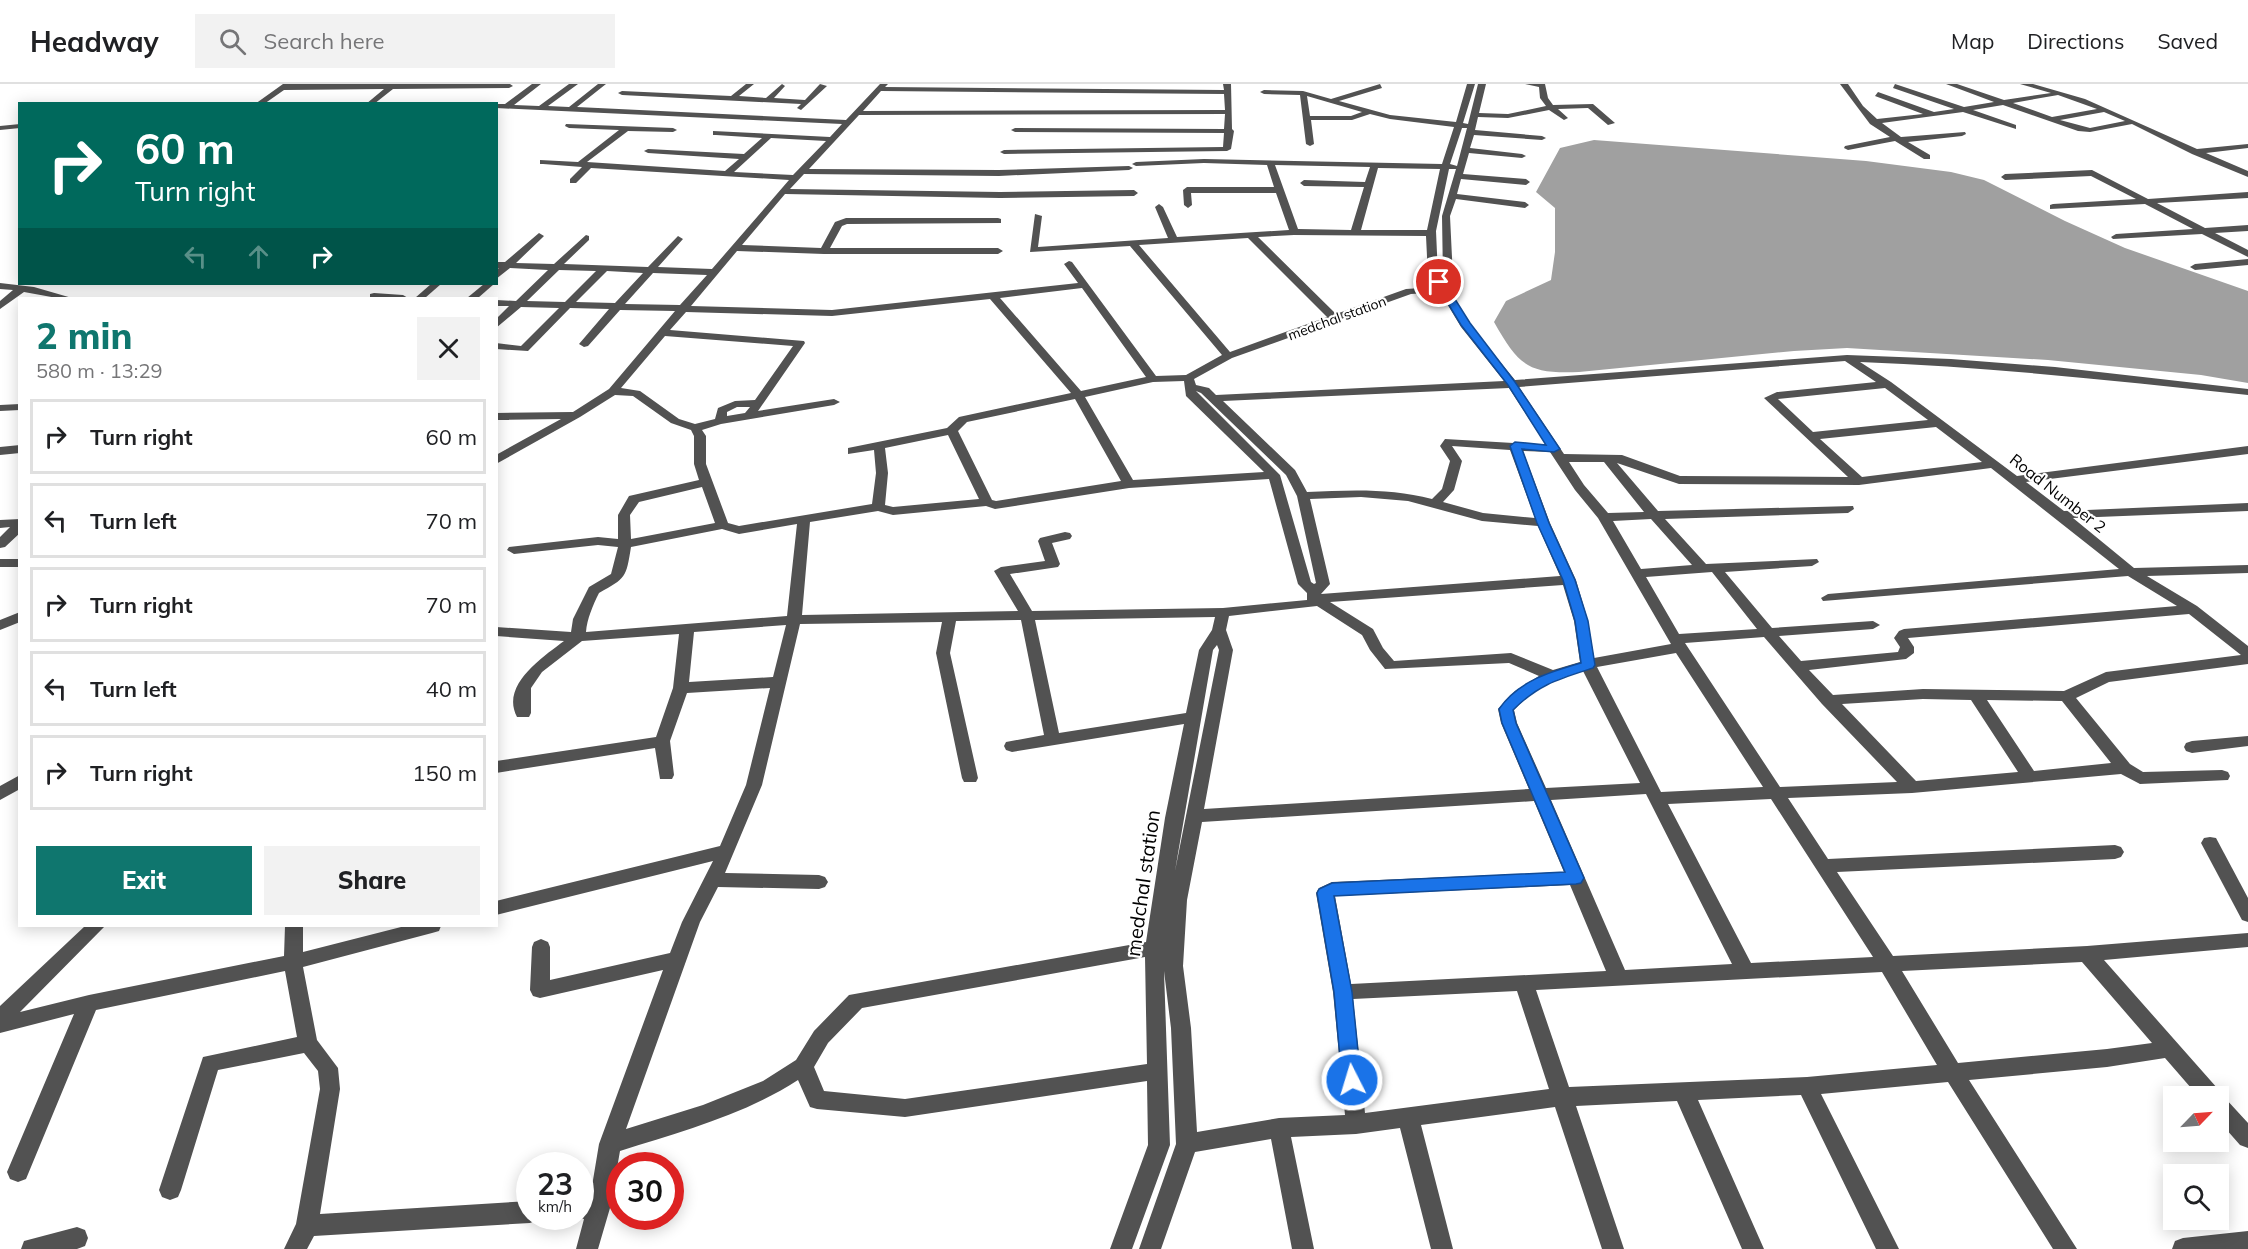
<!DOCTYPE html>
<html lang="en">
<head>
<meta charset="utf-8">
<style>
  :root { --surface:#fff; --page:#f2f2f2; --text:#202124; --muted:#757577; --line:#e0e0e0; --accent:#0f766e }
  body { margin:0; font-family:Mulish,sans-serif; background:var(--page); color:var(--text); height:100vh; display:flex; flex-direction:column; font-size:22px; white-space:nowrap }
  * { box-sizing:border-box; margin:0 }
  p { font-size:20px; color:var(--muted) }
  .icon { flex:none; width:33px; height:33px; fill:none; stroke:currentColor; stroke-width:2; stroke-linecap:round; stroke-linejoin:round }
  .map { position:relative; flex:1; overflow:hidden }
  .sheet { position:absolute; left:18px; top:213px; width:480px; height:630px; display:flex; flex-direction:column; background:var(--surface); border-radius:0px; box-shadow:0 3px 15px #0003 }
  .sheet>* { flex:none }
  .guide { position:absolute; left:18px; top:18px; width:480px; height:183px; border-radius:0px; box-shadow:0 3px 15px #0003; background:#00695c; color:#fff; overflow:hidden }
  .needle { width:39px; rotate:65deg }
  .controls { position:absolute; left:2163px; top:1002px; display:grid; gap:12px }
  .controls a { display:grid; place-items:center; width:66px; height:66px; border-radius:0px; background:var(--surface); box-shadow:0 3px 15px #0003; font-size:30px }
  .speed { position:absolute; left:516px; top:1068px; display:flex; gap:12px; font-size:30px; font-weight:700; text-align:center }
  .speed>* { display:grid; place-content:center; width:78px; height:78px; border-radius:50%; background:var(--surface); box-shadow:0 3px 15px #0003; line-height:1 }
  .speed small { font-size:15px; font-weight:400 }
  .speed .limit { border:9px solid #d22; background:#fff; color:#111 }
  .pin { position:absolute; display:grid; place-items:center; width:51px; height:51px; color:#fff; margin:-26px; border:3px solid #fff; border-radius:50%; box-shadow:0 2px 6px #0007 }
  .me { position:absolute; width:66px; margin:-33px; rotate:355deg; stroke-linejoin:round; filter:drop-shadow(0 0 4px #0008) }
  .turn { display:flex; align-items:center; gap:21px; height:126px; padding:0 18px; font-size:27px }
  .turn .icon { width:78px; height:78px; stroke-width:2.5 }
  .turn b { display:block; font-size:42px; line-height:51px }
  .lanes { display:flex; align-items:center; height:57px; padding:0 18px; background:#0003; justify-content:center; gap:30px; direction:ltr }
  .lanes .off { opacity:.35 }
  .round { display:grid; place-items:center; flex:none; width:63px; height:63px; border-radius:0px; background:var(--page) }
  .overview { display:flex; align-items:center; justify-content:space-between; height:102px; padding:0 18px }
  h1 { font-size:36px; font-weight:800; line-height:45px; color:var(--accent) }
  .cta { display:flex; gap:12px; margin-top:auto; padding:12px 18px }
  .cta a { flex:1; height:69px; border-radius:0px; background:var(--accent); color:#fff; font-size:24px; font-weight:800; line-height:69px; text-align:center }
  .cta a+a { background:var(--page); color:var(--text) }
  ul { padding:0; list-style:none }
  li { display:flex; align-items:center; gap:18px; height:75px; margin:0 12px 9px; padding:0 6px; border:3px solid var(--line); border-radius:0px }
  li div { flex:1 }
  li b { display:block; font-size:22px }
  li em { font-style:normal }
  header { display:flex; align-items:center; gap:36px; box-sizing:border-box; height:84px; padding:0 30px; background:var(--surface); border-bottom:2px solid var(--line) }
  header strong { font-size:28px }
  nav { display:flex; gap:33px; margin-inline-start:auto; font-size:21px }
  .search { width:420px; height:54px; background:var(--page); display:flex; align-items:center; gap:15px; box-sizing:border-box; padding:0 21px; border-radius:0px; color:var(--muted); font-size:22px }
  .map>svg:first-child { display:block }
</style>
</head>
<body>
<header>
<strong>Headway</strong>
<div class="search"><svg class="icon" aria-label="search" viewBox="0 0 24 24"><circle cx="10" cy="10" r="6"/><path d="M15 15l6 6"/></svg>Search here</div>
<nav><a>Map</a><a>Directions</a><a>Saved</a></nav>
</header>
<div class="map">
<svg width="2248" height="1165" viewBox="0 0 2248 1165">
  <rect width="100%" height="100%" fill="#fff"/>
  <path fill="#a0a0a0" d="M1594,56L1866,77L1951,88L1984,96L2065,137L2125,164L2248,207V299L2201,291L2048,276L1847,264L1794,267L1579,288C1528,290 1519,282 1494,238L1506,217L1551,196L1555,168V124L1536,108L1560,64Z"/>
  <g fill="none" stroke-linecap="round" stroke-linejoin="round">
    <g fill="#525252" fill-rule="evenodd">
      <polygon points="283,0 510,0 513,2 509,4 393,5 374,20 366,20 384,5 284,6 264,20 255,20"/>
      <path d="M532,0H541L514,21L539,22L569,0H578L548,22L569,23L598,0H606L577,23L846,36L880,0H888L885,3L1224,6L1223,0H1231L1232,45L1234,47L1231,65L1227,67L1004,70L1000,68L1004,66L1223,63L1224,49L1015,48L1011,46L1015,44L1224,45L1225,30L859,31L809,85L999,86L1129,82L1133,84L1129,86L999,92L804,90L790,105L1000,108L1134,106L1138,109L1134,112L1000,114L785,110L742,161L821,164L835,138L846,134H998L1001,135V139L847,140L842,142L830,164H998L1003,167L998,170H824L737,167L691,222L832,226L1078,199L1064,180L1069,177L1072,178L1156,292L1186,291L1222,271L1130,162L1030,168L1035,130L1042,132L1038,163L1168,154L1155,123L1159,120L1163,123L1177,153L1289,146L1276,109H1191L1192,121L1188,124L1184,121L1183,106L1187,103H1274L1267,81L1204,79L1136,82L1132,80L1136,78L1204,75L1442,80L1454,43L1390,35L1370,30L1352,36H1311L1314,60L1310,62L1306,60L1300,11L1264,10L1260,8L1264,6L1303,7L1331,15L1380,0L1382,4L1339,17L1390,31L1456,38L1467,0H1475L1463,39L1468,40L1478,0H1486L1479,29L1508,30L1546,22L1540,14L1539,3L1525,0H1545L1548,14L1553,21L1593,20L1615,39L1608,41L1588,24L1558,25L1568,34L1564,36L1549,26L1508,34L1478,33L1475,46L1542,52L1546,54L1542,56L1474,51L1470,64L1522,70L1526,72L1522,74L1469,69L1463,90L1526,95L1530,98L1526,101L1461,95L1457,110L1525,118L1529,121L1525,124L1456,115L1450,132L1453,194L1445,200L1469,240L1515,296L1847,271L1951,275L2055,283L2248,305V311C2119,297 1990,283 1860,278L1891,298L2017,392L2248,362V370L2026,398L2064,427L2248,419V427L2073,434L2134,484L2248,481V489L2147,492L2197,522L2248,562V580L2109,598L2076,614L2130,680L2143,688L2222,686L2228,688L2230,692L2228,696L2140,700L2121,690L1912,709L1788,714L1828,775L2115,761L2121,763L2124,768L2121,773L2115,775L1837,788L1893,872L2087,862L2248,849V863L2104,876L2218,1005L2221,1013L2225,1014L2248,1039V1064L2240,1061L2218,1036V1012H2198L2165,974L2107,983L1969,996L2077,1165H2053L1948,998L1821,1010L1899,1165H1876L1801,1011L1698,1016L1764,1165H1742L1677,1017L1576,1022L1624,1165H1602L1555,1023L1421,1041L1453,1165H1431L1400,1044L1356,1050L1291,1053L1314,1165H1292L1271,1055L1195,1068L1161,1165H1139L1176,1060L1171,944L1164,887L1170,1061L1132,1165H1110L1148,1061L1147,997L905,1033L817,1025L810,1023L798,996C744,1031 680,1048 620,1067L610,1124L598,1165H576L584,1135L572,1132H580V1114H590L599,1060L663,886L540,914L533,912L530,906L532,863L534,858L541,855L548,858L550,863V896L670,869L682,838L713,777L496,831V817L720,762L746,701L770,604L687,609L670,657L674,691L672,695H660L655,664L496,689V677L656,653L673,604L679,550L582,557L542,588L531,604V629L529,633H517C500,601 543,573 564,557L496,552V543L571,548L573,535L589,503L611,490L618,463L598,461L514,470L507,466L509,463L598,453L618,455V431L629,412L699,396L694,380V352L691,346L671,339L633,312L615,311L580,333L496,380V371L561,335L496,336V329L573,328L609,305L675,227L620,226L588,262L584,263L579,260L609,225L570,224L528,267L496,265V259L521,262L559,224L521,223L496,244V235L509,222H496V216L516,217L548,186L510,184L496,195V186L499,184H496V178H505L539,149L544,152L542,154L516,179L554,180L586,151L589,152V156L564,180L648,183L678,152L683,155L658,183L712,185L789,96L591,84L576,99H570V95L582,83L543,80H540V76L578,78L619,46L569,44L565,42L566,40L673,44L677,46L673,48L628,47L587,78L725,87L739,75L648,69L644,67L648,65L744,70L762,54L716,51H713V47L830,53L842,40L496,24V20H505ZM881,7L1224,10L1225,26L863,27ZM1307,12L1362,28L1351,32H1310ZM1462,44H1467L1457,82L1450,80ZM771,54L826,57L793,91L734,88ZM1275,81L1370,83L1365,98L1304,96L1300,99L1304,102L1364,103L1351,146L1298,145ZM1378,84L1440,85L1427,146H1361ZM1449,85H1456L1442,132L1443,193L1440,194L1438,192L1436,147ZM1294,151L1426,152L1428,193L1433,198L1421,204L1406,205L1336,230L1258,153ZM1248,154L1327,233L1230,268L1139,161ZM559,186L596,187L565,218L527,217ZM607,187L643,189L615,219L576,218ZM653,189L707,191L680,221L625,220ZM1437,203L1461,243L1504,297L1216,311L1209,304L1196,301L1194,295L1232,274L1411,210L1427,209ZM1082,204L1146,293L1081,307L1000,214ZM990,215L1071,309L959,333L947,344L848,364V370L874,366L876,389L872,420L739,442L728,439L706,380V352L702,346L721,340L834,321L840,318L834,315L758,327L805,259L804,257L670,246L686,228L832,232ZM665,252L793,262L755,316L735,317L718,324L715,335L695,340L679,335L640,307L621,304ZM1845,277L1876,298L1777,308L1764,314L1848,393L1680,392L1622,371L1564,370L1519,303ZM1184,297L1186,312L1264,388L1133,396L1085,313L1153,298ZM1509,304L1546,361L1445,355L1440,362L1450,377L1442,405L1432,415C1391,404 1350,406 1307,408L1295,386L1223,317ZM1885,304L1928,336L1813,348L1778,315ZM1196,307L1201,309L1286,391L1297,412L1316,499L1314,500L1311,498L1280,391ZM1075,315L1121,397L996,417L992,416L958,347L967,338ZM737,323H750L745,329L727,332V328ZM1936,343L1982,378L1862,393L1820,355ZM948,351L979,415L893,423L885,421L888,389L885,364ZM1452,362L1510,366L1535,434L1483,429L1443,418L1454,406L1462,377ZM1523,367L1550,368L1575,406L1598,434L1671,560L1594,574L1588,537L1576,496L1550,439ZM1569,378H1604L1644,428L1608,429L1584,401ZM1617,379L1679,400L1859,401L1991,384L2119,485L1828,510L1821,514L1823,517L2128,492L2177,522L1904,545L1899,547L1894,554L1900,563L1898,568L1801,577L1779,552L1873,545L1880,541L1873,537L1772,544L1725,488L1812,482L1819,478L1817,475L1706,480L1665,435L1848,429L1854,425L1853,422L1658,427ZM1269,395L1298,500L1307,509V516L1223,524L1032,527L1010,490L1058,483L1060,480L1052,459L1070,455L1072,452L1070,449L1065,448L1040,454L1038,457L1045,477L1001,483L994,487L1018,527L802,531L810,438L878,427L893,431L986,422L995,425L1129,404ZM702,403L715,439L631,455L630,431L639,418ZM1361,413L1408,417L1482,437L1538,442L1560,492L1321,510L1330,500L1310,415ZM1651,435L1692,481L1641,485L1613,437ZM797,440L787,532L586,548C587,535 593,521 599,509C626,494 626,494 631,463L722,445L739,450ZM1712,488L1757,545L1679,550L1646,493ZM1563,501L1574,537L1580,578L1553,586L1511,569L1394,577L1383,564L1373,545L1330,518ZM1317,522L1362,551L1370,566L1385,585L1509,579L1539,592L1515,607L1498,625L1501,639L1529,705L1204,725L1233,566L1226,546L1229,532ZM2189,530L2241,571L2106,588L2064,607L1923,605L1833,611L1809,586L1906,575L1914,569V563L1908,554ZM1215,533L1212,546L1199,566L1186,629L1059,649L1035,536ZM1021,536L1044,651L1006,658L1004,662L1006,666L1012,668L1184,640L1165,734L1146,858L849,911L814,947L796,976L763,997L703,1021L626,1045L700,838L718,803L819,805L825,803L828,798L825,793L819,791L725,789L762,701L800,540L942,538L936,569L962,694L964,698H976L978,694L950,569L956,537ZM786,541L773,593L689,598L694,548ZM1764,553L1822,620L1897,698L1780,703L1685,559ZM1217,561L1219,566L1175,787L1213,566ZM1676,569L1763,703L1661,708L1597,583ZM1582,587H1583L1640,699L1546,704L1517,639L1514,626C1533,605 1556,595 1582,587ZM1923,615L1971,616L2018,688L1916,697L1842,620ZM1987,616L2062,617L2111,679L2034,687ZM1646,710L1648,714L1732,880L1625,886L1551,716ZM1771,715L1873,873L1751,879L1668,720ZM1534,717L1564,788L1332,798L1319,804L1316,809L1333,908L1345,1031L1279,1034L1197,1048L1191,944L1183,882L1187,816L1202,738ZM1570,801L1606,887L1351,900L1335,812ZM1145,873L1147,980L905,1015L824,1007L814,983L828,959L862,924ZM2082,878L2152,959L2107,965L1958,979L1902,887ZM1882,888L1937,981L1807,993L1569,1003L1536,906ZM1517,907L1549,1005L1365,1029L1353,915Z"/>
      <polygon points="746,0 754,0 739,12 766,14 782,0 785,2 774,14 805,16 820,0 827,2 801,26 797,24 801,20 622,11 618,9 622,7 731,12"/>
      <path d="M1840,0H1848L1863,22L1877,35L1923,30L1875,12L1878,8L1934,28L1954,25L1893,4L1895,0L1964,23L1994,18L1946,0H1957L2004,16L2051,9L2020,0H2033L2085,15L2197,65L2248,60V64L2206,69L2248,87V93L2192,70L2132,40L2090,48L2078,47L2003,21L1973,26L2016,41V45L1963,28L1882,39L1901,53L1965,48L1966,50L1962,52L1908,58L1930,71V75H1924L1895,57L1848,66L1844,64L1845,62L1890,53L1870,40ZM2058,11L2097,25L2052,33L2013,19ZM2104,28L2125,37L2090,44L2060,36Z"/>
      <polygon points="20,40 20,44 0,46 0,42"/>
      <polygon points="2092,86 2148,115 2248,108 2248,114 2157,119 2205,144 2248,141 2248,147 2215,149 2248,166 2248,173 2202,150 2113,155 2111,153 2116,150 2193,145 2145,120 2050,125 2050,121 2053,120 2136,115 2091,92 2005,96 2001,93 2005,90"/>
      <polygon points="2248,175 2248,181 2195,186 2190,183 2195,180"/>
      <polygon points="0,199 34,203 72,214 57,214 24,208 0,225 0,217 13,206 0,205"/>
      <polygon points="431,200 441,200 425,214 415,214"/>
      <polygon points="484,200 494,200 478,214 467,214"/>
      <polygon points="374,209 403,211 408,214 370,214 370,210"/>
      <polygon points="20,320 20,326 0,327 0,321"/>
      <polygon points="20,361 20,369 0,371 0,363"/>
      <polygon points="20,435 20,449 5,463 0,464 0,453 10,443 0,444 0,436"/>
      <rect x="0" y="475" width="20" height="8"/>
      <polygon points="20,528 20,538 0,546 0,536"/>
      <polygon points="2248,652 2248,662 2192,669 2186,667 2184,663 2186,659 2192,657"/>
      <polygon points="20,691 20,705 0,716 0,702"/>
      <polygon points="2210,753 2216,754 2248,814 2248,838 2242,836 2201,759 2204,754"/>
      <polygon points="85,842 105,842 20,928 89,911 284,872 285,842 303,842 303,868 405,842 441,842 439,847 432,849 303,883 317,956 338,984 340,1005 320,1130 530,1117 530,1132 539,1132 538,1136 530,1139 314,1152 307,1165 284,1165 296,1140 320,1005 318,987 304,969 218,986 181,1106 178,1113 170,1116 162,1113 159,1106 203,973 297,953 285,887 96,926 26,1095 18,1098 10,1095 7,1088 74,930 0,949 0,922"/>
      <polygon points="77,1143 85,1146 88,1154 85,1162 77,1165 21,1165 24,1157"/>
      <polygon points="2248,1147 2248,1165 2172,1165 2175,1157 2183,1154"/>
    </g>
  </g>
  <path fill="#1a73e8" stroke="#114b97" stroke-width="1.5" d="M1436,196H1443L1470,239L1515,298L1560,365L1554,368L1522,365L1549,439L1575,496L1588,537L1595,581L1593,584C1559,595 1539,600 1513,626L1516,639L1584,794L1581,799L1576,800L1334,812L1352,908L1361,996L1358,1002L1352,1004L1345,1002L1342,996L1334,908L1317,809L1319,805L1332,799L1565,788L1502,639L1499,625C1518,597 1550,588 1581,579L1575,537L1563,496L1537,439L1510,362L1515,358L1546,361L1508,301L1461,241L1435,198Z"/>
  <g text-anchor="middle" stroke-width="4.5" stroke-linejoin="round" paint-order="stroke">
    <g font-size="14" fill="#000" stroke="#fff">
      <text transform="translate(1337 234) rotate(-20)" y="5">medchal station</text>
    </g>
    <g font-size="16" fill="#000" stroke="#fff">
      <text transform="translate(2058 409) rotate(38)" y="6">Road Number 2</text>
    </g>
    <g font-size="20" fill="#000" stroke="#fff">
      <text transform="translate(1143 799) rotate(-82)" y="7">medchal station</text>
    </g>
  </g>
</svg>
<div class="controls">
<a><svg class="needle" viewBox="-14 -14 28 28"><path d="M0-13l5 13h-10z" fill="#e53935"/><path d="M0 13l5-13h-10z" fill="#757577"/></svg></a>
<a><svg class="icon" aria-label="search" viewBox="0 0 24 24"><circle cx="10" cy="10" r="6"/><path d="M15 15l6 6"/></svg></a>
</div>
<div class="speed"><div>23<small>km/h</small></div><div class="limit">30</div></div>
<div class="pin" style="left:1439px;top:198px;background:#d93025"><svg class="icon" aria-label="arrive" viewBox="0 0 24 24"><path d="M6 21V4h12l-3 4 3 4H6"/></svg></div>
<svg class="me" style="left:1352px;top:996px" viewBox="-20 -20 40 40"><circle r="17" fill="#1a73e8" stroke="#fff" stroke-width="3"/><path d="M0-11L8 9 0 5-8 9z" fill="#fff"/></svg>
<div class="guide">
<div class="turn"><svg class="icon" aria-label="right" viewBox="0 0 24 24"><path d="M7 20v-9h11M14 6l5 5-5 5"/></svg><div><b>60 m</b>Turn right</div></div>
<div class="lanes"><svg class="icon off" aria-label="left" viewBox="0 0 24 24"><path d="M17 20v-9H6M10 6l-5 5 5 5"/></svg><svg class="icon off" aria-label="ahead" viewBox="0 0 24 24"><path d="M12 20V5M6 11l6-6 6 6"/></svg><svg class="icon" aria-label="right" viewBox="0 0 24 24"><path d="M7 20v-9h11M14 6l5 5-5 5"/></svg></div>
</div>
<section class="sheet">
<div class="overview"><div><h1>2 min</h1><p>580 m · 13:29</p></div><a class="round"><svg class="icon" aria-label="close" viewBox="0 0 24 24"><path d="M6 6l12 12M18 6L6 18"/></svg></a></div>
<ul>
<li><svg class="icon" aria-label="right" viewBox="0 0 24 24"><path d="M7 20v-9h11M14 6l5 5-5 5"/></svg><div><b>Turn right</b></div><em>60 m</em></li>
<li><svg class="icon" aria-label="left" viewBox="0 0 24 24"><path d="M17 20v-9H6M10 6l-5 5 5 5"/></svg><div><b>Turn left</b></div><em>70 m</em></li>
<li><svg class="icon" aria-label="right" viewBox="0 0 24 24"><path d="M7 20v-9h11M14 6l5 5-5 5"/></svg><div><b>Turn right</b></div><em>70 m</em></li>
<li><svg class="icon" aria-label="left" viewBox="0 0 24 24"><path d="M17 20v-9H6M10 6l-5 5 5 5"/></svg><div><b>Turn left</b></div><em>40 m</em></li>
<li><svg class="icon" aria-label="right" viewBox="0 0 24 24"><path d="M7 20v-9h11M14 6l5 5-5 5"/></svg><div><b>Turn right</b></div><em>150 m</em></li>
</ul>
<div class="cta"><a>Exit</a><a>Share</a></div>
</section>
</div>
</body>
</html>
